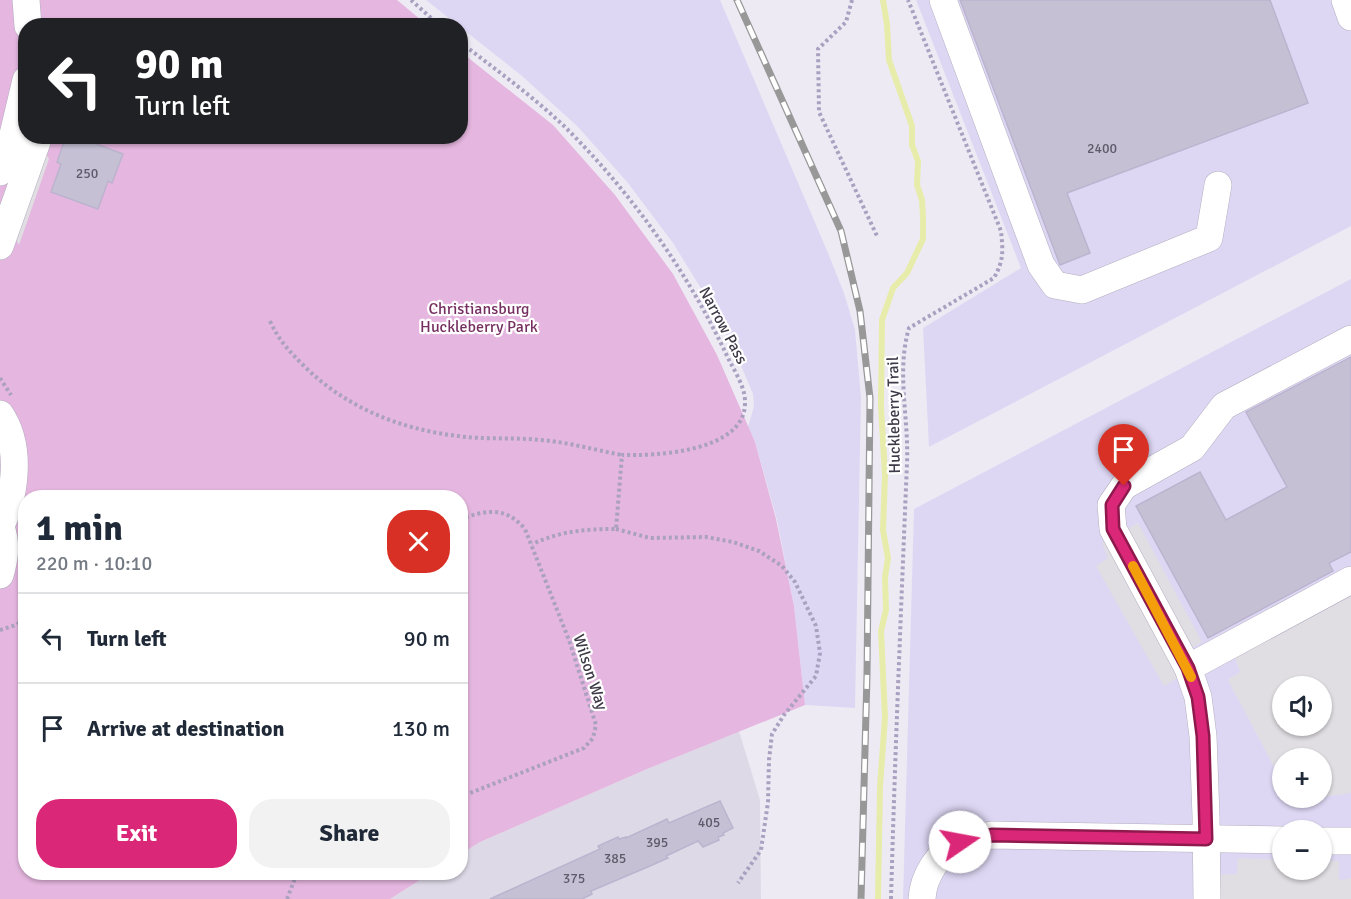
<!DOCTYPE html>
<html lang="en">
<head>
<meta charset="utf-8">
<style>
  :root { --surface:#fff; --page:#f2f2f3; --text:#1f2937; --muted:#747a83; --line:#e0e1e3; --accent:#db2777 }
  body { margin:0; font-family:Signika,sans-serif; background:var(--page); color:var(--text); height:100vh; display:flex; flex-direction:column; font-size:22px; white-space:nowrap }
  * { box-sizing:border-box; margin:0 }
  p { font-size:20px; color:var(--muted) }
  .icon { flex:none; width:33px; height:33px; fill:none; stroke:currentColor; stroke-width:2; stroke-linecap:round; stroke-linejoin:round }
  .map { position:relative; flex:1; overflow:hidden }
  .side { position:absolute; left:18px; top:490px; width:450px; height:390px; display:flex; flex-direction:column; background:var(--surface); border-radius:24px; box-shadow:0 2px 4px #0004 }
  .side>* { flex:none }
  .banner { position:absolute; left:18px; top:18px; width:450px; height:126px; border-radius:24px; box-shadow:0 2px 4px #0004; background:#202124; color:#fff; overflow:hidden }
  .tools { position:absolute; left:1272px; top:676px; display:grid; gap:12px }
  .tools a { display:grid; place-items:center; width:60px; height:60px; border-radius:50%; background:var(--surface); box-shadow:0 2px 4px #0004; font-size:30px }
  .pin { position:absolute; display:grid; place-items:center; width:51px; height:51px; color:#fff; margin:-62px -26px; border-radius:50% 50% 50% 0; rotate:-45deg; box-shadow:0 0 6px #0007 }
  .pin .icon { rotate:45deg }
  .me { position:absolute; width:66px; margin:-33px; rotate:78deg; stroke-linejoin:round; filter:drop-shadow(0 0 4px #0008) }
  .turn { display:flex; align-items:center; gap:21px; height:126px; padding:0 18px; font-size:27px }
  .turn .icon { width:78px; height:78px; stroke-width:2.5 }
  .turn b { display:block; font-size:42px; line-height:51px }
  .round { display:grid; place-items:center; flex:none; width:63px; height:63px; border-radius:24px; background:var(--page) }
  .summary { display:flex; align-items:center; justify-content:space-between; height:102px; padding:0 18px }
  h1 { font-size:36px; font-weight:800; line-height:45px }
  .button { display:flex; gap:12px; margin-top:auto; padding:12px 18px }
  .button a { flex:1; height:69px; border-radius:24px; background:var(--accent); color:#fff; font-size:24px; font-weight:800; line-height:69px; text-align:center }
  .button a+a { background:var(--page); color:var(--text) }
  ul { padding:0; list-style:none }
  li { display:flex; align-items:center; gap:18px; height:90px; padding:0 18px; border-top:2px solid var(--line) }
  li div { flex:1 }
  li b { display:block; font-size:22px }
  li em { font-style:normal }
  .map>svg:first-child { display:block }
</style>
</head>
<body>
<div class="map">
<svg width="1351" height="899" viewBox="0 0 1351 899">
  <rect width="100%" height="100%" fill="#eeeaf4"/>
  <polygon fill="#ded9e7" points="739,731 760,800 761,899 390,899 431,873 460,873 461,854 480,842 647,769"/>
  <g fill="#ded7f4" fill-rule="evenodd">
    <polygon points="426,0 720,0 828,253 844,293 855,330 861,397 855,708 805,705 794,606 777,520 755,442 748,427 754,406 753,394 739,361 713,308 673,243 628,183 577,126 522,76"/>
    <polygon points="916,0 1351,0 1351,226 929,447 923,328 1021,268"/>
    <path d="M1351,279V899H903L914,509ZM1282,687H1322V726H1282ZM1282,759H1322V798H1282ZM1282,831H1322V870H1282Z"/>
  </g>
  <polygon fill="#e5b6df" points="0,0 397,0 427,25 26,26 26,136 460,136 461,52 553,125 615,195 673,274 717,355 755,442 776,519 794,606 805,705 647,769 480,842 461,854 460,498 26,498 26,873 431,873 390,899 0,899"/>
  <g fill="#e0dee3" fill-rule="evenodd">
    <polygon points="41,144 49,159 19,245 8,224"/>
    <polygon points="1138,523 1202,642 1191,648 1176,679 1164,686 1096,566 1108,558 1102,543"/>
    <path d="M1351,596V793L1322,797V759H1282V782L1228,680L1240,672L1235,658ZM1282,687H1322V726H1282Z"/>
    <polygon points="1238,858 1282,860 1282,870 1322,870 1322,860 1339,861 1339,879 1342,880 1351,878 1351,899 1216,899 1217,875 1237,874"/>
  </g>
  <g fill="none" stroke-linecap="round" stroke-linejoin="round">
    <polyline stroke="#e7ecab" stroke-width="6" points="878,899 880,787 885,717 881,631 886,610 885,577 888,558 883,530 885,475 881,406 882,320 893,288 907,273 923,239 923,217 922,200 917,185 918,161 912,145 912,126 889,60 887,24 883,0"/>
  </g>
  <g fill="#c6c0d5" stroke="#bcb4cf" stroke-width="1.5">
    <polygon points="960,0 1270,0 1308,103 1067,193 1090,253 1060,265"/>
    <polygon points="66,136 75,136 123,154 112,183 108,181 98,209 51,192 61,164 57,162"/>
    <polygon points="1351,357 1351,552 1329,563 1333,571 1208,638 1136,506 1200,472 1226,520 1287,487 1246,412"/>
    <polygon points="720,801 733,828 723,833 724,835 718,837 719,840 703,847 698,841 666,856 668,858 650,866 591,891 592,894 582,899 490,899 600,849 598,846 618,837 619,839 626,837 626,838 667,819 669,823"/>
  </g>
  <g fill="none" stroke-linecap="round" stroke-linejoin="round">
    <g stroke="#b3adbf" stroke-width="28">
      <g id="minor">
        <polyline points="26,0 28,26"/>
        <polyline points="943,0 1041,265 1055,285 1082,290 1209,238 1218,185"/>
        <polyline points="1345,0 1351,17"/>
        <polyline points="0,172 12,139 26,80"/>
        <polyline points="0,246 39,136"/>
        <path d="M0,414C22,446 16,494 0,528"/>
        <path d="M0,575C5,557 7,545 1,527"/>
        <polyline points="1188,668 1113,529 1111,505 1124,486 1192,448 1224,406 1351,339"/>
        <polyline points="1322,841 1351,841"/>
        <path d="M922,899C923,876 939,852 959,842C969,838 982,837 992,835L1282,840"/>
        <polyline points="1207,899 1206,816 1203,736 1198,697 1188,668 1351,580"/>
      </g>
    </g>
    <g stroke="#aaa0c0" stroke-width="4" stroke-dasharray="3 3" stroke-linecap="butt">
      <polyline points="411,0 440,26"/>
      <polyline points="852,0 846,22 818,49 819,112 877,236"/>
      <path d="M460,42C495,69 531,95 563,125C631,192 688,272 728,358C735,372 746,388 745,404C744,452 655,456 622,455L616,529C584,529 562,531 532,544"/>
      <path d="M270,321C278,339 289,351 303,365C345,407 399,429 458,436C485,440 513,437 540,440C568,442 595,450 622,455"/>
      <polyline points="0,378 11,395"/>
      <path d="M460,519C487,510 505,506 525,529L569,640L596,725L593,738L584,748L460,797"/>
      <polyline points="616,529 650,538 706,537 733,542 759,551 782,566 795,582 816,626 820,653 816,676 784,715 772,734 769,760 768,802 761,850 738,883"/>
      <polyline points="0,630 16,625 26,618"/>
      <polyline points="287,899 297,873"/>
      <path d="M891,899C895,754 901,609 907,463C909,418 896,372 909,328L994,278C1004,260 1003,251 1001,231L908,0"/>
    </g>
    <use href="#minor" stroke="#fff" stroke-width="27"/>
    <g stroke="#989898" stroke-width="7">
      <polyline id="rail" points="737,0 841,231 860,311 870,398 867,675 861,899"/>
    </g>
    <use href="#rail" stroke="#fff" stroke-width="4.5" stroke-dasharray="14" stroke-linecap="butt"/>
  </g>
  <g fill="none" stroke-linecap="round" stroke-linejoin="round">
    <g stroke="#8e194d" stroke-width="15">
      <polyline id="route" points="960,842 992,835 1206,839 1203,736 1198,697 1188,668 1113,529 1112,505 1124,486"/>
    </g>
    <use href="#route" stroke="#db2777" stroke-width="10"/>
    <polyline stroke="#f59e0b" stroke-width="10" points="1133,566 1191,677"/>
  </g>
  <g text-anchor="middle" stroke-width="4.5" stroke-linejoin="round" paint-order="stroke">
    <g font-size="14" fill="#5f5b6a">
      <text x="1102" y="153">2400</text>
      <text x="87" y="178">250</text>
      <text x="709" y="827">405</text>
      <text x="657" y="847">395</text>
      <text x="615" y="863">385</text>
      <text x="574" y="883">375</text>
    </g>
    <g font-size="16" fill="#762f61" stroke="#fff">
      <text x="479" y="314">Christiansburg<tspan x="479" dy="18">Huckleberry Park</tspan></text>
    </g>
    <g font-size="16" fill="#3d3947" stroke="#fff">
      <text transform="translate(724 325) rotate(62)" y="6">Narrow Pass</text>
      <text transform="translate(893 415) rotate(-91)" y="6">Huckleberry Trail</text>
      <text transform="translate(591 672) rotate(72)" y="6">Wilson Way</text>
    </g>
  </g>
</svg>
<div class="tools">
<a><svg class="icon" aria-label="sound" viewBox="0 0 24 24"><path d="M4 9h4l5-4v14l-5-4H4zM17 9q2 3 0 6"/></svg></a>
<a>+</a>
<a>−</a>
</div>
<div class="pin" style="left:1124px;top:486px;background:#d93025"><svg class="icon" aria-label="arrive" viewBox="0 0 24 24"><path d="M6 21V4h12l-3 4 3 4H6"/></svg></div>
<svg class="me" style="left:960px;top:842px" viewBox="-20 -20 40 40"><circle r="19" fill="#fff"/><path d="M0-13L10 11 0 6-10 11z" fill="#db2777"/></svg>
<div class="banner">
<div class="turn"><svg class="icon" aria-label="left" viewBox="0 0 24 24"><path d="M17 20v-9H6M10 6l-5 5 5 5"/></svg><div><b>90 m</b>Turn left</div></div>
</div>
<section class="side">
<div class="summary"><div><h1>1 min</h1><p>220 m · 10:10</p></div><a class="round" style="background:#d93025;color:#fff"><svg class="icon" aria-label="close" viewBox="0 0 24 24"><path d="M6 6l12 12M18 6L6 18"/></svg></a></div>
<ul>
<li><svg class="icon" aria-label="left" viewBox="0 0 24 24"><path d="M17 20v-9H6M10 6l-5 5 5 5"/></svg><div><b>Turn left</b></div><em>90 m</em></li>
<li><svg class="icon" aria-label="arrive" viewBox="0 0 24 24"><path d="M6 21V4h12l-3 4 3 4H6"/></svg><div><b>Arrive at destination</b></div><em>130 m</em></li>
</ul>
<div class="button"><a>Exit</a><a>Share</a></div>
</section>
</div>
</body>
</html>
